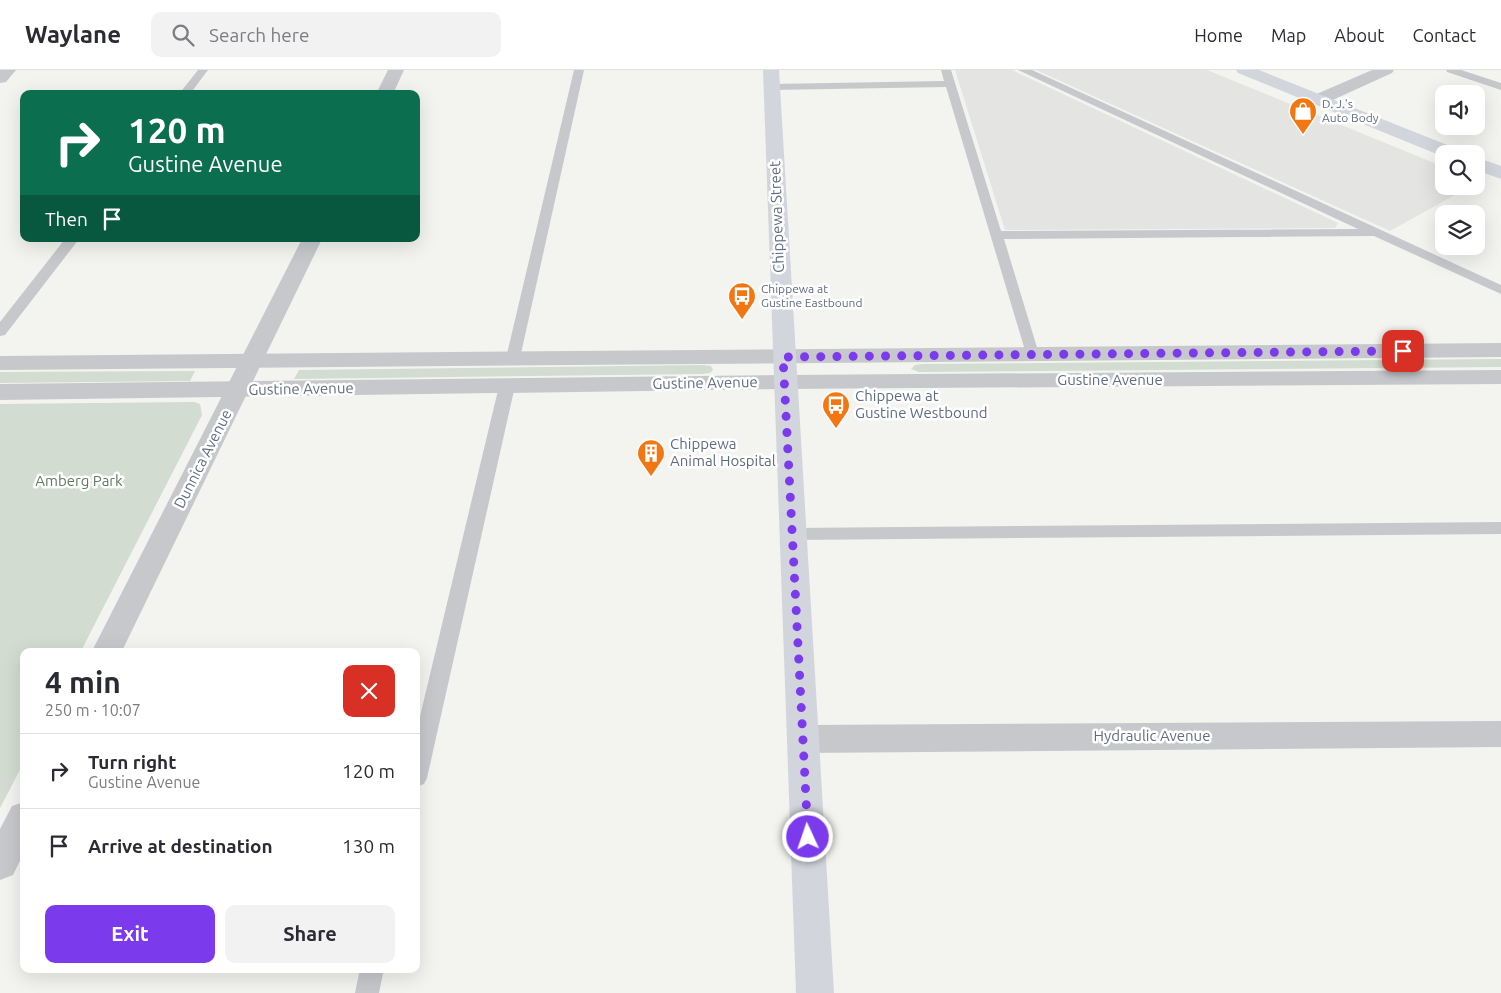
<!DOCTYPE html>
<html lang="en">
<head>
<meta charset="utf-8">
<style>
  :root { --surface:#fff; --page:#f2f2f3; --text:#2b2b33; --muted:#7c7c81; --line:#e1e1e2; --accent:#7c3aed }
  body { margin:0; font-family:Ubuntu,sans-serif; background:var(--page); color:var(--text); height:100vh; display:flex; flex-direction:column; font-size:19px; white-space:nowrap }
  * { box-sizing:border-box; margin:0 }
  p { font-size:16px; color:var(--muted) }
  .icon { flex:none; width:28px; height:28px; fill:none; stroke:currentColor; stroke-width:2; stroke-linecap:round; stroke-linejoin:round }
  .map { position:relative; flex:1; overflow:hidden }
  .sheet { position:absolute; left:20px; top:578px; width:400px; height:325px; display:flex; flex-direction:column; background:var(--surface); border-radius:10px; box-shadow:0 5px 20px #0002 }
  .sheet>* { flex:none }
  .top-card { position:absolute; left:20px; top:20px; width:400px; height:152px; border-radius:10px; box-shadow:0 5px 20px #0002; background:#0b6e4f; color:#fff; overflow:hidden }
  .controls { position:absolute; left:1435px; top:15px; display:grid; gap:10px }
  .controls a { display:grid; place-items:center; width:50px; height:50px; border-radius:10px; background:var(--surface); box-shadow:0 5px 20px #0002; font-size:25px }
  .pin { position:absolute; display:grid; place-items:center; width:42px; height:42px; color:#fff; margin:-21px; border-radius:10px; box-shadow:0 2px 8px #0006 }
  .me { position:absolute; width:55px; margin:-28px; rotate:357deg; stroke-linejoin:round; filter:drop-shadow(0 0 4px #0008) }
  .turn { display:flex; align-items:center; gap:18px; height:105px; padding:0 25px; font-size:22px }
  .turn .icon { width:65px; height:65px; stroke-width:2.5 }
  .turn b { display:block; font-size:35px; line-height:42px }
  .then { display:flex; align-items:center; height:48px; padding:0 25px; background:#0003; gap:10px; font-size:19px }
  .round { display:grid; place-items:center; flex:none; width:52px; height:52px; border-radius:10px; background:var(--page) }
  .summary { display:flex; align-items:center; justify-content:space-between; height:85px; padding:0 25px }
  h1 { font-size:30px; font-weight:600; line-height:38px }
  .button { display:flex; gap:10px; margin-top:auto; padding:10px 25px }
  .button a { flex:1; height:58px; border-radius:10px; background:var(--accent); color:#fff; font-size:20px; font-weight:600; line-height:58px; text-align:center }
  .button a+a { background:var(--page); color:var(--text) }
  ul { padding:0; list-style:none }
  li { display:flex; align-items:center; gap:15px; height:75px; padding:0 25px; border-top:1px solid var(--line) }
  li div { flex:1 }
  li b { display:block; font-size:19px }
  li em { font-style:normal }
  header { display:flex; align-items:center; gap:30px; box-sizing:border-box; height:70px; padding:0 25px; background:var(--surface); border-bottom:1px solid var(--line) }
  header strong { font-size:24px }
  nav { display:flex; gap:28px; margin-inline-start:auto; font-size:18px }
  .search { width:350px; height:45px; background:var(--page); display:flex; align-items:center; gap:12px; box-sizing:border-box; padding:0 18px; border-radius:10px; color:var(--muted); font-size:19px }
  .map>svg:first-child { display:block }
</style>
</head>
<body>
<header>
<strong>Waylane</strong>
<div class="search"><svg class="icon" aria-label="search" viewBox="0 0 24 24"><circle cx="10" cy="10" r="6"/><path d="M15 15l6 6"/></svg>Search here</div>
<nav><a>Home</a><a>Map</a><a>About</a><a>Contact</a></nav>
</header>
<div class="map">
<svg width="1501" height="923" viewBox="0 0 1501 923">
  <rect width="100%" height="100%" fill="#f3f4ef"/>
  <g fill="#e4e4e3">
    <polygon points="955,0 1012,0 1338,153 1335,158 1005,160"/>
    <polygon points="1036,0 1207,0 1444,97 1444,116 1471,116 1390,161"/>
  </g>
  <g fill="#d2dcd0">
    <polygon points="1501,289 1501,297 919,302 911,299 915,295 923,294"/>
    <polygon points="703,295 711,296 713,300 710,303 701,304 294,309 299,300"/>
    <polygon points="195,301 190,311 0,313 0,302"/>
    <polygon points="194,332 200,334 202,345 81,581 24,581 24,692 0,738 0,334"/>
  </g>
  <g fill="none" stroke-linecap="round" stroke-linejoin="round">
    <g fill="#c6c8cc" fill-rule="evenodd">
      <polygon points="198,0 208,0 190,24 179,24"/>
      <polygon points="574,0 584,0 520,288 518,291 508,291 506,288"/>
      <polygon points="941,0 951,0 1001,161 1358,159 1018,0 1032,0 1501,215 1501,224 1374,166 1004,169 1039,284 1037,287 1027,287 946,17 772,20 767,17 772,14 944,11"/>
      <polygon points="1446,0 1461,0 1501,13 1501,20 1447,2"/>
      <polygon points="65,169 79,169 5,265 0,266 0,252"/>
      <polygon points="507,311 512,313 515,316 427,708 424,714 416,717 416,663 499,316 502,313"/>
      <polygon points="1501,452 1501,464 793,470 787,468 784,464 787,460 793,458"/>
      <polygon points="360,899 384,899 379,923 355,923"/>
    </g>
    <g fill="#c6c8cc" fill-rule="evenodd">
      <polygon points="0,0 16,0 6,12 0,13"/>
      <polygon points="388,0 404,0 393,24 376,24"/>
      <polygon points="1372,0 1394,0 1392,3 1324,34 1318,35 1312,34 1309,30 1312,26"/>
      <polygon points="302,169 322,169 122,581 92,581"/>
      <polygon points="1501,651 1501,677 803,683 792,679 787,669 792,659 803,655"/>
      <polygon points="24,732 24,783 13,805 0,810 0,759 12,736"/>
    </g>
    <g fill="#c6c8cc" fill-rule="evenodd">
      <polygon points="1501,273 1501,287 0,300 0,286"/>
      <polygon points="1501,300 1501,314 785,319 0,330 0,314 785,305"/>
    </g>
    <polygon fill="#d2d6dc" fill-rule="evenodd" points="763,0 779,0 834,923 796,923"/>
    <g fill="#d2d6dc" fill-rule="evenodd">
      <polygon points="1236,0 1259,0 1460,80 1462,84 1444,84 1444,87 1238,3"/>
      <polygon points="1476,87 1501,96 1501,109 1476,100"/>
    </g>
  </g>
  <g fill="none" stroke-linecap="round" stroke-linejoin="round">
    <polyline stroke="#7c3aed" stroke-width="9" stroke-dasharray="0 16.2" points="808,767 783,287 1403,281"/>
  </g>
  <defs>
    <g id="shop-pin" transform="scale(1.4375)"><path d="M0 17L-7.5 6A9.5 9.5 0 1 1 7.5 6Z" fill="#f27712" stroke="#fff"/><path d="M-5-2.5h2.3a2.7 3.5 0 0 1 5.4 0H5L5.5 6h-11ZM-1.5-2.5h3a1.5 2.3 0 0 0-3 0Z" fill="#fff"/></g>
    <g id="bus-pin" transform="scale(1.4375)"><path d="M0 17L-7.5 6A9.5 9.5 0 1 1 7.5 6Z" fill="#f27712" stroke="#fff"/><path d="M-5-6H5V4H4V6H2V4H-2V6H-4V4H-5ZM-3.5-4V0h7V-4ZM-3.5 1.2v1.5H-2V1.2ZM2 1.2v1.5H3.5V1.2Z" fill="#fff"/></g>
    <g id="building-pin" transform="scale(1.4375)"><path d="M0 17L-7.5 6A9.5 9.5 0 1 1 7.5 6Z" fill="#f27712" stroke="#fff"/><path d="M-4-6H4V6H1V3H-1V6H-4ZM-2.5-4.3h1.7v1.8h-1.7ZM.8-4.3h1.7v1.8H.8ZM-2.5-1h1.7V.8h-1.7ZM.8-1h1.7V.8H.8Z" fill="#fff"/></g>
  </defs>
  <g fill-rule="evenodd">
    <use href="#shop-pin" x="1303" y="41"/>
    <use href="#bus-pin" x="742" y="226"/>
    <use href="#bus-pin" x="836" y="335"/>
    <use href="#building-pin" x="651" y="383"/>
  </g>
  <g text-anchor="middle" stroke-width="5" stroke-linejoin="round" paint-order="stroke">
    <g font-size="12" fill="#606c83" stroke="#fff" text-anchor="start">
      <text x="1322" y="38">D. J.'s<tspan x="1322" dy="14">Auto Body</tspan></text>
      <text x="761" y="223">Chippewa at<tspan x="761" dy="14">Gustine Eastbound</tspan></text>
    </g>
    <g font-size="15" fill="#606c83" stroke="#fff">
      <text transform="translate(777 147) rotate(-92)" y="5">Chippewa Street</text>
      <text x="1110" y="315">Gustine Avenue</text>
      <text transform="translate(705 313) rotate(-1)" y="5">Gustine Avenue</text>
      <text transform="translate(301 319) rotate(-1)" y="5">Gustine Avenue</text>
      <text transform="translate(203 389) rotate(-63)" y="5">Dunnica Avenue</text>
      <text x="1152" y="671">Hydraulic Avenue</text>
    </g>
    <g font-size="15" fill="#606c83" stroke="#fff" text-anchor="start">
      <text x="855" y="331">Chippewa at<tspan x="855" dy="17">Gustine Westbound</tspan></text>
      <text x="670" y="379">Chippewa<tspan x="670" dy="17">Animal Hospital</tspan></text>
    </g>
    <g font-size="15" fill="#607a60" stroke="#fff">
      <text x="79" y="416">Amberg Park</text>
    </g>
  </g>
</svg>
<div class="controls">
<a><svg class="icon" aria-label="sound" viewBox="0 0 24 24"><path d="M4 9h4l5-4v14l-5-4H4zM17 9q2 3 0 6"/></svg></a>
<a><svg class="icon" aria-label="search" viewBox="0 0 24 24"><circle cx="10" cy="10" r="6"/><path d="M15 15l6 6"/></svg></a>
<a><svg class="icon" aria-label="layers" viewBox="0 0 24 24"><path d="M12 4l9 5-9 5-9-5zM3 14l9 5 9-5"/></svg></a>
</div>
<div class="pin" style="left:1403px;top:281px;background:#d93025"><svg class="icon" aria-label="arrive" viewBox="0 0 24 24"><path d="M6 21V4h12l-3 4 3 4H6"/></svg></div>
<svg class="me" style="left:808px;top:767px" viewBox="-20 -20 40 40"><circle r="17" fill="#7c3aed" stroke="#fff" stroke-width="3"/><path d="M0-11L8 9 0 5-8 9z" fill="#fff"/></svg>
<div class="top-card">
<div class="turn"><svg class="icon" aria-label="right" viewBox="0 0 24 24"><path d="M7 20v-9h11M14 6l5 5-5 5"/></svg><div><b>120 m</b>Gustine Avenue</div></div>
<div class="then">Then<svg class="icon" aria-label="arrive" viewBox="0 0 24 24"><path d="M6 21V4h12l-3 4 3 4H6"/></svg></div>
</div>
<section class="sheet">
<div class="summary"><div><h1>4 min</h1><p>250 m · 10:07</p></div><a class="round" style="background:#d93025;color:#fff"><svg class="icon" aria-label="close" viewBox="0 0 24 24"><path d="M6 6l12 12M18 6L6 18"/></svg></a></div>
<ul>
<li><svg class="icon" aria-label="right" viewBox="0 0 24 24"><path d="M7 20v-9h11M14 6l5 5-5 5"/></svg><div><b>Turn right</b><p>Gustine Avenue</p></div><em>120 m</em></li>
<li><svg class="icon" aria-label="arrive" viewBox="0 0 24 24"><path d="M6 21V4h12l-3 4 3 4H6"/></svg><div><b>Arrive at destination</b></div><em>130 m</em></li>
</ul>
<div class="button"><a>Exit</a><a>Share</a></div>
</section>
</div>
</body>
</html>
